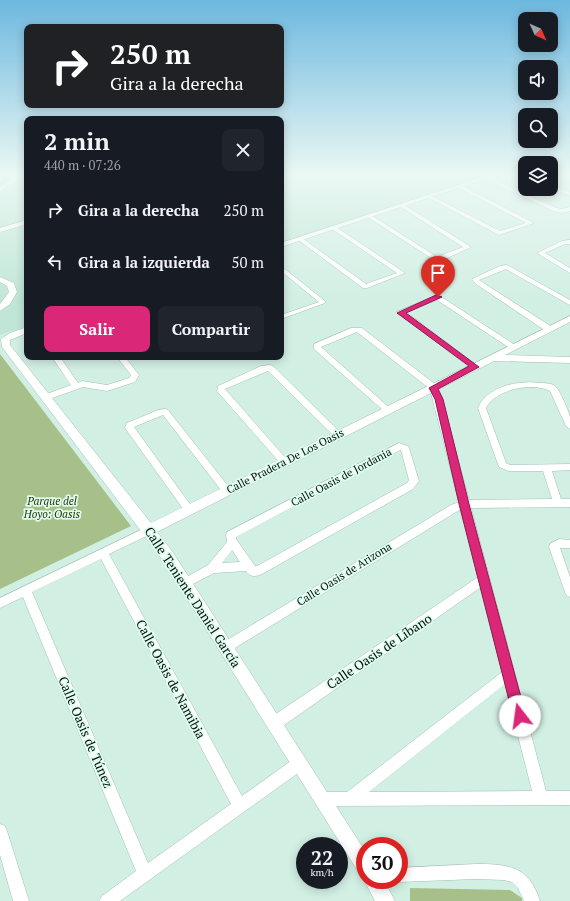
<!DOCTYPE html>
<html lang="es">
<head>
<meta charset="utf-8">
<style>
  :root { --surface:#171b24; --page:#20242c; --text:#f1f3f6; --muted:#9ea1a6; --accent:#db2777 }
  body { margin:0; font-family:"PT Serif",serif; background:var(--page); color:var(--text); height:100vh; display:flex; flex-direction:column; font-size:15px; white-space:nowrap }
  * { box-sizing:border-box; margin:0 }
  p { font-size:13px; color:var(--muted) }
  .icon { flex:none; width:22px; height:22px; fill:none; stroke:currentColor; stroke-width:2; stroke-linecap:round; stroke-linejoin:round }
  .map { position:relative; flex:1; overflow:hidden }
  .details { position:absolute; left:24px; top:116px; width:260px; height:244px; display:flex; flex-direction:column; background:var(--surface); border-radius:8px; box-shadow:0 2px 10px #0003 }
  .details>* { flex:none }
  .hud { position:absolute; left:24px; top:24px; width:260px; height:84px; border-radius:8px; box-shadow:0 2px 10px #0003; background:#202124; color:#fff; overflow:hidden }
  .needle { width:26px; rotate:135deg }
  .fabs { position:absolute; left:518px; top:12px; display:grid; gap:8px }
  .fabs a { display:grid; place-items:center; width:40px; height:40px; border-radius:8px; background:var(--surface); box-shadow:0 2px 10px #0003; font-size:20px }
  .speed { position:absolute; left:296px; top:837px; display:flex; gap:8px; font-size:20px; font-weight:700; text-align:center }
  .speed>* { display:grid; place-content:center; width:52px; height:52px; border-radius:50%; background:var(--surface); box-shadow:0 2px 10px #0003; line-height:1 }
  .speed small { font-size:10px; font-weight:400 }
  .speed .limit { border:6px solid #d22; background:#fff; color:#111 }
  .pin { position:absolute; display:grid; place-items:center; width:34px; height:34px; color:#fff; margin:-41px -17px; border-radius:50% 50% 50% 0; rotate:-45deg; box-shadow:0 0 4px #0007 }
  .pin .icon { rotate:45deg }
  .me { position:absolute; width:44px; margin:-22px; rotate:345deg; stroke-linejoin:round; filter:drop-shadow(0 0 3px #0008) }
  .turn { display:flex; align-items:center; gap:14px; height:84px; padding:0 20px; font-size:18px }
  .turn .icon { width:52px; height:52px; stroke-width:2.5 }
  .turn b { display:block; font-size:28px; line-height:34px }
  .round { display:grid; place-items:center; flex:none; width:42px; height:42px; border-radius:8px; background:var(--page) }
  .head { display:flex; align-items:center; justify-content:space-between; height:68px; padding:0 20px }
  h1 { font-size:24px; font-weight:800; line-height:30px }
  .button { display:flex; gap:8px; margin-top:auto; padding:8px 20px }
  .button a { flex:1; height:46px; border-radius:8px; background:var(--accent); color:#fff; font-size:16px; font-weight:800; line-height:46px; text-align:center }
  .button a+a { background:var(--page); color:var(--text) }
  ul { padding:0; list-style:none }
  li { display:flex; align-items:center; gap:12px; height:52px; padding:0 20px }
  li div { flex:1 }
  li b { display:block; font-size:15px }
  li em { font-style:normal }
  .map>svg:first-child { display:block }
</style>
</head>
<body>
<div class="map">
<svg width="570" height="901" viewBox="0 0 570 901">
  <rect width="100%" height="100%" fill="#d2efe4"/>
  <g fill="#c0e6d7">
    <polygon points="0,176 27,176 27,326 0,335"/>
    <polygon points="281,176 483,176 281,242"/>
  </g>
  <g fill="#a7bf88">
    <polygon points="0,354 131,526 0,589"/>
    <polygon points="410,888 510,890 522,898 522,901 410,901"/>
  </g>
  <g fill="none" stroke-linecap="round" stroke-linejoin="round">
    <g stroke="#a3bfb4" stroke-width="1">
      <g id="minor">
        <polygon points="485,176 556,208 562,209 570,207 570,211 562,213 553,211 484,178"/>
        <polygon points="551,184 570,192 570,196 551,188"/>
        <polygon points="457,185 461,185 534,223 499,235 425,196 430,195 500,231 526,223 457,187"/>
        <polygon points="399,204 403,204 471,247 443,260 434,260 366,216 371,215 437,257 463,247 399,206"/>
        <polygon points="27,220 27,224 0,232 0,228"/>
        <polygon points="332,227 336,227 405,273 367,288 363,288 297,239 302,238 366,284 397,273 332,229"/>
        <polygon points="570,240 570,244 565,244 545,253 570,268 570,273 537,253 562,241"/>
        <polygon points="507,265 570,300 570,305 568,304 506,269 479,280 552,327 552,331 546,331 476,284 472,279 500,266"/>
        <polygon points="281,266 325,301 325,303 281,319 281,315 319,302 281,271"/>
        <polygon points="438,295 440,296 518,347 514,349 511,349 437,300 406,312 479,367 475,369 472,369 397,312"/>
        <path d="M351,328H362L436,385L440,393L469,500L552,499L543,471H509L499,467L478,408C487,386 519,380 540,383C544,383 551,383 555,386C559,389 569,411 570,417C570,420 570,425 570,429L566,426L550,391C533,382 495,389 486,408L506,463L510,465L570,464V470L552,471L561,499H570V507L471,508L546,791H570V805L323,806L318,804L316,799L318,794L323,792H347L502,672L481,587L280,728L275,729L270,728L269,723L270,718L478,577L461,509L230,651L226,653L222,651L220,647L222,643L451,505L459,502L430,389L357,332L321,347L392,410L388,413L385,412L314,349V344ZM505,684L532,791L369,792Z"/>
        <polygon points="52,357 60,357 78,383 82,381 107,385 129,378 131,375 117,357 125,357 139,375 135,382 107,391 83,387 47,400 44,399 43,397 44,395 71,385"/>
        <polygon points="270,365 273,366 341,433 342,435 341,437 335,437 268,371 225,389 289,462 287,464 281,464 217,391 218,386 261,366"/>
        <polygon points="165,409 168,410 232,491 230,494 224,494 163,415 134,427 192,507 194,510 192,513 189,514 186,513 125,428 127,423 158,410"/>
        <path d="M399,443L408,446L409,448L419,481L413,489L262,574C255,577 250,577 246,571L214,573L189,586L185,588L181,586L180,583L181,580L208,565L227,542L226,535L227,532ZM400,450H401L409,480L407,483L257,566H255L236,539V537ZM232,550L240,562L222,563Z"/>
        <path d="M149,526L153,527L154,530L153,533L109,554L242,796L295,758L300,756L305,758L307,763L305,768L120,901H99L102,896L136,871L23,597L0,608V598ZM101,559L231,804L148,863L32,592Z"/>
        <polygon points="559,539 570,540 570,548 560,548 570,577 570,597 566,595 565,592 549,547 550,544"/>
        <polygon points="0,824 5,826 7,831 29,901 13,901 0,855"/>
        <path d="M476,864C509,864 529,866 540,901H524L518,888L512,882L504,880L476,879L399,882L394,880H399V868Z"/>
      </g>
    </g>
    <g stroke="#a3bfb4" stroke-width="1">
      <g id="tertiary">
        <polygon points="15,176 22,176 0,192 0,187"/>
        <polygon points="486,176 494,176 281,247 281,243"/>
        <polygon points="0,277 14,283 17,292 10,304 0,311 0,304 9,292 7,286 0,282"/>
        <polygon points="570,316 570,322 505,355 570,357 570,363 494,361 157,532 172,551 365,851 365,876 359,873 162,559 2,347 1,339 10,333 27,327 27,333 10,340 10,345 151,523"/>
        <polygon points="365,877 365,880 384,880 395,901 375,901 364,880"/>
      </g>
    </g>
    <use href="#minor" fill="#fff" fill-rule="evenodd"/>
    <use href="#tertiary" fill="#fff" fill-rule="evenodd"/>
  </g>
  <linearGradient id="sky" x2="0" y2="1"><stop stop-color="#6db8df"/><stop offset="0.58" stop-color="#ebf8f3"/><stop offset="1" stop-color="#ebf8f3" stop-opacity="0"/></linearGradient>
  <rect width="570" height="302" fill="url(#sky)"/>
  <polygon fill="#db2777" stroke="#8e194d" points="436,295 442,297 406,313 479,367 438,389 443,399 469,504 526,716 524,720 520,722 515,720 513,716 459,504 435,399 429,388 469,366 397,313"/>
  <g text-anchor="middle" stroke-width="3.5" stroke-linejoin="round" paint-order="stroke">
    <g font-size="11" fill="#07110d" stroke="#dffcf1">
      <text transform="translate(285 461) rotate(-27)" y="4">Calle Pradera De Los Oasis</text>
      <text transform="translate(341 477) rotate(-28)" y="4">Calle Oasis de Jordania</text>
      <text transform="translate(344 574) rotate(-32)" y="4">Calle Oasis de Arizona</text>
    </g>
    <g font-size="11" font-style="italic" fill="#293a06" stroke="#dffcf1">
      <text x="52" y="505">Parque del<tspan x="52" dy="13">Hoyo: Oasis</tspan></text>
    </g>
    <g font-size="13" fill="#07110d" stroke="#dffcf1">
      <text transform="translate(193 597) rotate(57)" y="5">Calle Teniente Daniel García</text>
      <text transform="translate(379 651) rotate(-34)" y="5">Calle Oasis de Líbano</text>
      <text transform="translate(171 679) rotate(62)" y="5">Calle Oasis de Namibia</text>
      <text transform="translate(86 732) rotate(67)" y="5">Calle Oasis de Túnez</text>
    </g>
  </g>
</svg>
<div class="fabs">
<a><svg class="needle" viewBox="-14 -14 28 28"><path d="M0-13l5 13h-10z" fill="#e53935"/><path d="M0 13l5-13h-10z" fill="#9ea1a6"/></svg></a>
<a><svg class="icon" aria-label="sound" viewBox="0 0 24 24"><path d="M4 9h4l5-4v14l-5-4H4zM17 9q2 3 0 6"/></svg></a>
<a><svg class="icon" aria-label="search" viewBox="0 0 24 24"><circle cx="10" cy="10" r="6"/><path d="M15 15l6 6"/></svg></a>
<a><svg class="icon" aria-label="layers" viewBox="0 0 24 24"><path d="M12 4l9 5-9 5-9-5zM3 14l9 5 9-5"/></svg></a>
</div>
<div class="speed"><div>22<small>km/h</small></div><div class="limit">30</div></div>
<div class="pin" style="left:438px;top:297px;background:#d93025"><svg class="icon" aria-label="arrive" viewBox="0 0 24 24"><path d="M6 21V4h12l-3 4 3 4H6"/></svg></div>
<svg class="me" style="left:520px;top:716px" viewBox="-20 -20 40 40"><circle r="19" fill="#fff"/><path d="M0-13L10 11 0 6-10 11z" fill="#db2777"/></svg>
<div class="hud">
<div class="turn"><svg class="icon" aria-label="right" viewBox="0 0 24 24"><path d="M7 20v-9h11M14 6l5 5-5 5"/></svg><div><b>250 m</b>Gira a la derecha</div></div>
</div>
<section class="details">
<div class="head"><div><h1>2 min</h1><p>440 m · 07:26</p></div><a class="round"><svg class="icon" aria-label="close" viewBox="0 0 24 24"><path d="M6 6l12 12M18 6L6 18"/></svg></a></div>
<ul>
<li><svg class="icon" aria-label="right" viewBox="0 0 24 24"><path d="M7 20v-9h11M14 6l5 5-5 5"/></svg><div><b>Gira a la derecha</b></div><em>250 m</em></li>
<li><svg class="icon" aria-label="left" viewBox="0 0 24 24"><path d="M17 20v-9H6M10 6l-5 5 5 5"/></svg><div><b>Gira a la izquierda</b></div><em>50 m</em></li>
</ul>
<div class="button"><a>Salir</a><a>Compartir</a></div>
</section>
</div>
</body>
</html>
